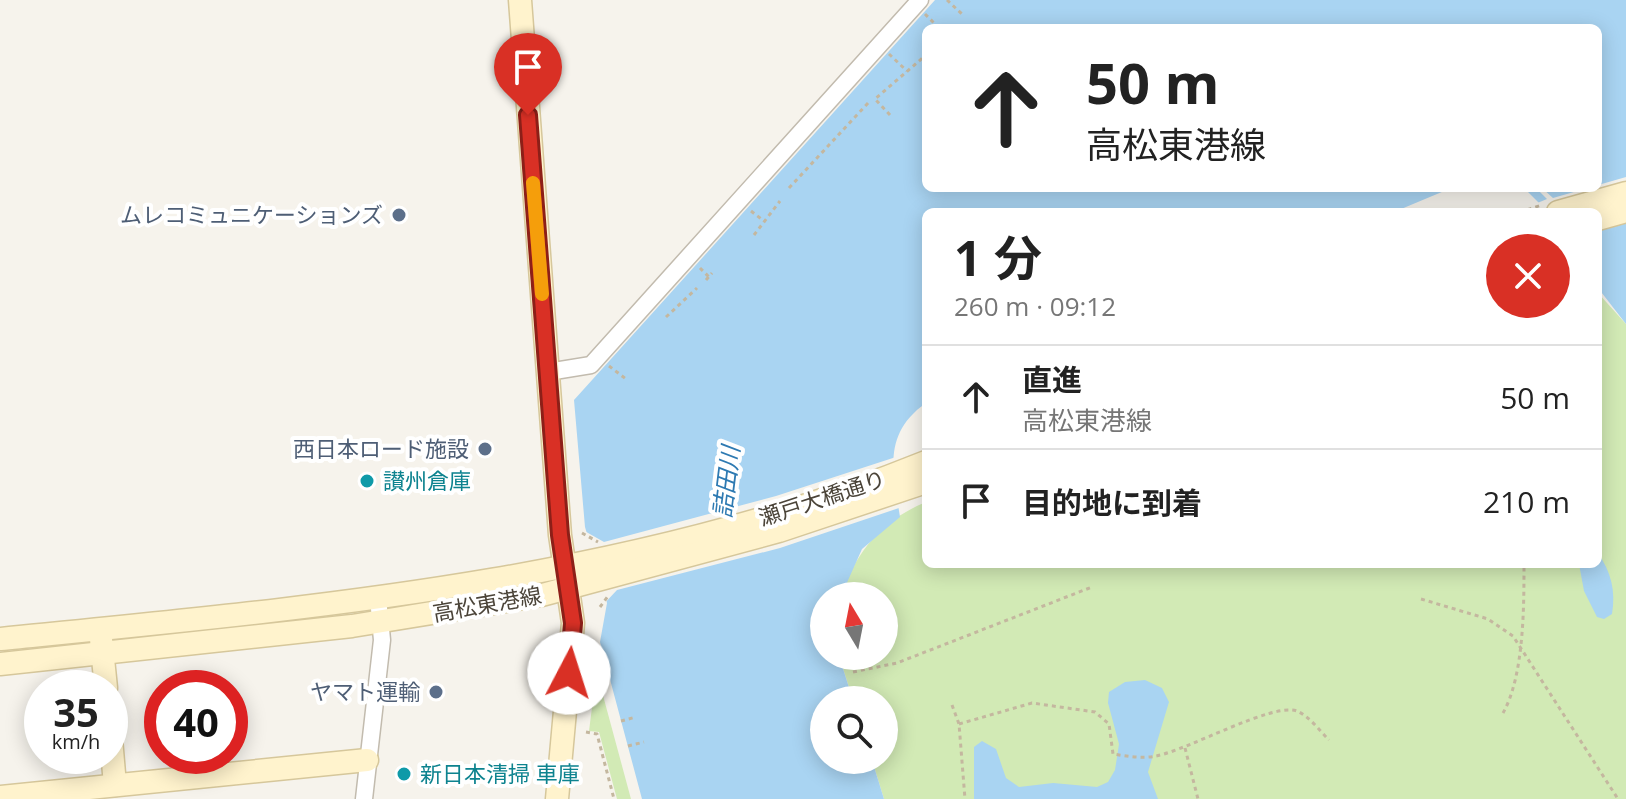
<!DOCTYPE html>
<html lang="ja">
<head>
<meta charset="utf-8">
<style>
  :root { --surface:#fff; --page:#f2f2f2; --text:#222; --muted:#767676; --line:#e0e0e0 }
  body { margin:0; font-family:"Open Sans","Noto Sans JP",sans-serif; background:var(--page); color:var(--text); height:100vh; display:flex; flex-direction:column; font-size:30px; white-space:nowrap }
  * { box-sizing:border-box; margin:0 }
  p { font-size:26px; color:var(--muted) }
  .icon { flex:none; width:44px; height:44px; fill:none; stroke:currentColor; stroke-width:2; stroke-linecap:round; stroke-linejoin:round }
  .map { position:relative; flex:1; overflow:hidden }
  .side { position:absolute; left:922px; top:208px; width:680px; height:360px; display:flex; flex-direction:column; background:var(--surface); border-radius:12px; box-shadow:0 4px 20px #0003 }
  .side>* { flex:none }
  .banner { position:absolute; left:922px; top:24px; width:680px; height:168px; border-radius:12px; box-shadow:0 4px 20px #0003; background:#fff; color:var(--text); overflow:hidden }
  .needle { width:52px; rotate:350deg }
  .tools { position:absolute; left:810px; top:582px; display:grid; gap:16px }
  .tools a { display:grid; place-items:center; width:88px; height:88px; border-radius:50%; background:var(--surface); box-shadow:0 4px 20px #0003; font-size:40px }
  .speed { position:absolute; left:24px; top:670px; display:flex; gap:16px; font-size:40px; font-weight:700; text-align:center }
  .speed>* { display:grid; place-content:center; width:104px; height:104px; border-radius:50%; background:var(--surface); box-shadow:0 4px 20px #0003; line-height:1 }
  .speed small { font-size:20px; font-weight:400 }
  .speed .limit { border:12px solid #d22; background:#fff; color:#111 }
  .pin { position:absolute; display:grid; place-items:center; width:68px; height:68px; color:#fff; margin:-82px -34px; border-radius:50% 50% 50% 0; rotate:-45deg; box-shadow:0 0 8px #0007 }
  .pin .icon { rotate:45deg }
  .me { position:absolute; width:88px; margin:-44px; rotate:5deg; stroke-linejoin:round; filter:drop-shadow(0 0 6px #0008) }
  .turn { display:flex; align-items:center; gap:28px; height:168px; padding:0 32px; font-size:36px }
  .turn .icon { width:104px; height:104px; stroke-width:2.5 }
  .turn b { display:block; font-size:56px; line-height:68px }
  .round { display:grid; place-items:center; flex:none; width:84px; height:84px; border-radius:42px; background:var(--page) }
  .headline { display:flex; align-items:center; justify-content:space-between; height:136px; padding:0 32px }
  h1 { font-size:48px; font-weight:700; line-height:60px }
  ul { padding:0; list-style:none }
  li { display:flex; align-items:center; gap:24px; height:104px; padding:0 32px; border-top:2px solid var(--line) }
  li div { flex:1 }
  li b { display:block; font-size:30px }
  li em { font-style:normal }
  .map>svg:first-child { display:block }
</style>
</head>
<body>
<div class="map">
<svg width="1626" height="799" viewBox="0 0 1626 799">
  <rect width="100%" height="100%" fill="#f6f3ec"/>
  <g fill="#d2eab5">
    <path d="M1598,293L1626,324V799H884L872,760H884V700H853L839,656H884V596H841C855,553 882,520 926,502V564H1598Z"/>
    <polygon points="596,676 598,677 631,799 617,799 599,732 589,731"/>
  </g>
  <g fill="#a9d4f2">
    <path d="M935,0H1626V324L1598,288V212H1548L1524,188H1598V28H926V188L1449,189L1394,212H926V403C882,434 893,472 900,517L862,549L841,596H824V656H839L853,700H824V760H872L884,799H642L600,642L607,603L585,527L574,400Z"/>
    <path d="M1598,553C1611,572 1616,591 1612,614L1604,619L1597,617L1584,591L1579,564H1598Z"/>
    <polygon points="1145,680 1162,688 1169,702 1148,772 1158,799 974,799 974,747 982,741 996,749 1006,778 1019,787 1053,783 1097,787 1108,782 1115,770 1119,744 1108,703 1109,692 1125,682"/>
  </g>
  <g fill="#f6f3ec">
    <polygon points="1626,177 1626,201 1586,212 1543,212 1535,204 1547,199 1536,188 1542,188 1553,198"/>
    <polygon points="896,457 902,507 780,548 617,590 602,606 581,529 604,542 776,496"/>
  </g>
  <g fill="none" stroke-linecap="round" stroke-linejoin="round">
    <g stroke="#c2bbae" stroke-width="19">
      <g id="street">
        <polyline points="548,372 591,365 920,0"/>
        <polyline points="364,799 382,640 378,598"/>
      </g>
    </g>
    <g stroke="#d6c79b" stroke-width="25">
      <g id="secondary">
        <polyline points="520,0 560,535 573,623 557,799"/>
        <polyline points="1558,212 1626,193"/>
        <polyline points="1598,219 1626,211"/>
        <path d="M0,639C312,608 633,581 926,462"/>
        <polyline points="101,639 106,688"/>
        <polyline points="0,664 352,626 542,595 779,531 926,482"/>
        <polyline points="110,727 115,785"/>
        <polyline points="0,797 367,760"/>
      </g>
    </g>
    <g stroke="#c4b79f" stroke-width="3" stroke-dasharray="4 4" stroke-linecap="butt">
      <polyline points="947,0 964,16"/>
      <polyline points="925,14 939,28"/>
      <polyline points="889,54 907,71"/>
      <polyline points="890,115 875,99 926,55"/>
      <polyline points="789,188 869,102"/>
      <polyline points="751,211 764,221"/>
      <polyline points="1520,212 1542,205"/>
      <polyline points="754,235 780,201"/>
      <polyline points="700,268 709,277"/>
      <polyline points="706,280 712,273"/>
      <polyline points="666,317 697,288"/>
      <polyline points="609,366 626,379"/>
      <polyline points="582,533 598,542"/>
      <polyline points="1421,599 1488,619 1513,636 1618,799"/>
      <polyline points="600,607 608,596"/>
      <polyline points="853,672 897,663 1092,587"/>
      <polyline points="952,705 959,724 965,799"/>
      <path d="M1503,713C1524,676 1524,607 1524,564"/>
      <polyline points="621,721 636,717"/>
      <path d="M959,724L1032,703L1095,712L1109,724L1113,754C1126,756 1143,759 1156,756C1188,750 1273,702 1297,711C1309,716 1320,731 1329,740"/>
      <polyline points="586,732 597,734 614,799"/>
      <polyline points="628,746 644,742"/>
      <polyline points="1185,748 1198,799"/>
    </g>
    <use href="#street" stroke="#fff" stroke-width="16"/>
    <use href="#secondary" stroke="#fff3cd" stroke-width="22"/>
  </g>
  <g fill="none" stroke-linecap="round" stroke-linejoin="round">
    <g stroke="#8d1f18" stroke-width="20">
      <polyline id="route" points="528,115 560,535 573,623 569,673"/>
    </g>
    <use href="#route" stroke="#d93025" stroke-width="14"/>
    <polyline stroke="#f59e0b" stroke-width="14" points="533,183 542,294"/>
  </g>
  <g fill="#5c6f8a" stroke="#fff" stroke-width="3">
    <circle cx="399" cy="215" r="8"/>
    <circle cx="485" cy="449" r="8"/>
    <circle cx="436" cy="692" r="8"/>
  </g>
  <g fill="#0f9aa8" stroke="#fff" stroke-width="3">
    <circle cx="367" cy="481" r="8"/>
    <circle cx="404" cy="774" r="8"/>
  </g>
  <g text-anchor="middle" stroke-width="8" stroke-linejoin="round" paint-order="stroke">
    <g font-size="22" fill="#4e5e75" stroke="#fff" text-anchor="end">
      <text x="383" y="223">ムレコミュニケーションズ</text>
      <text x="469" y="457">西日本ロード施設</text>
      <text x="420" y="700">ヤマト運輸</text>
    </g>
    <g font-size="22" fill="#0d838f" stroke="#fff" text-anchor="start">
      <text x="383" y="489">讃州倉庫</text>
      <text x="420" y="782">新日本清掃 車庫</text>
    </g>
    <g font-size="22" fill="#4b4439" stroke="#fff">
      <text transform="translate(822 498) rotate(-18)" y="8">瀬戸大橋通り</text>
      <text transform="translate(487 604) rotate(-10)" y="8">高松東港線</text>
    </g>
    <g font-size="24" font-style="italic" fill="#2e7ab2" stroke="#fff">
      <text transform="translate(727 482) rotate(-83)" y="8">詰田川</text>
    </g>
  </g>
</svg>
<div class="tools">
<a><svg class="needle" viewBox="-14 -14 28 28"><path d="M0-13l5 13h-10z" fill="#e53935"/><path d="M0 13l5-13h-10z" fill="#767676"/></svg></a>
<a><svg class="icon" aria-label="search" viewBox="0 0 24 24"><circle cx="10" cy="10" r="6"/><path d="M15 15l6 6"/></svg></a>
</div>
<div class="speed"><div>35<small>km/h</small></div><div class="limit">40</div></div>
<div class="pin" style="left:528px;top:115px;background:#d93025"><svg class="icon" aria-label="arrive" viewBox="0 0 24 24"><path d="M6 21V4h12l-3 4 3 4H6"/></svg></div>
<svg class="me" style="left:569px;top:673px" viewBox="-20 -20 40 40"><circle r="19" fill="#fff"/><path d="M0-13L10 11 0 6-10 11z" fill="#d93025"/></svg>
<div class="banner">
<div class="turn"><svg class="icon" aria-label="ahead" viewBox="0 0 24 24"><path d="M12 20V5M6 11l6-6 6 6"/></svg><div><b>50 m</b>高松東港線</div></div>
</div>
<section class="side">
<div class="headline"><div><h1>1 分</h1><p>260 m · 09:12</p></div><a class="round" style="background:#d93025;color:#fff"><svg class="icon" aria-label="close" viewBox="0 0 24 24"><path d="M6 6l12 12M18 6L6 18"/></svg></a></div>
<ul>
<li><svg class="icon" aria-label="ahead" viewBox="0 0 24 24"><path d="M12 20V5M6 11l6-6 6 6"/></svg><div><b>直進</b><p>高松東港線</p></div><em>50 m</em></li>
<li><svg class="icon" aria-label="arrive" viewBox="0 0 24 24"><path d="M6 21V4h12l-3 4 3 4H6"/></svg><div><b>目的地に到着</b></div><em>210 m</em></li>
</ul>
</section>
</div>
</body>
</html>
